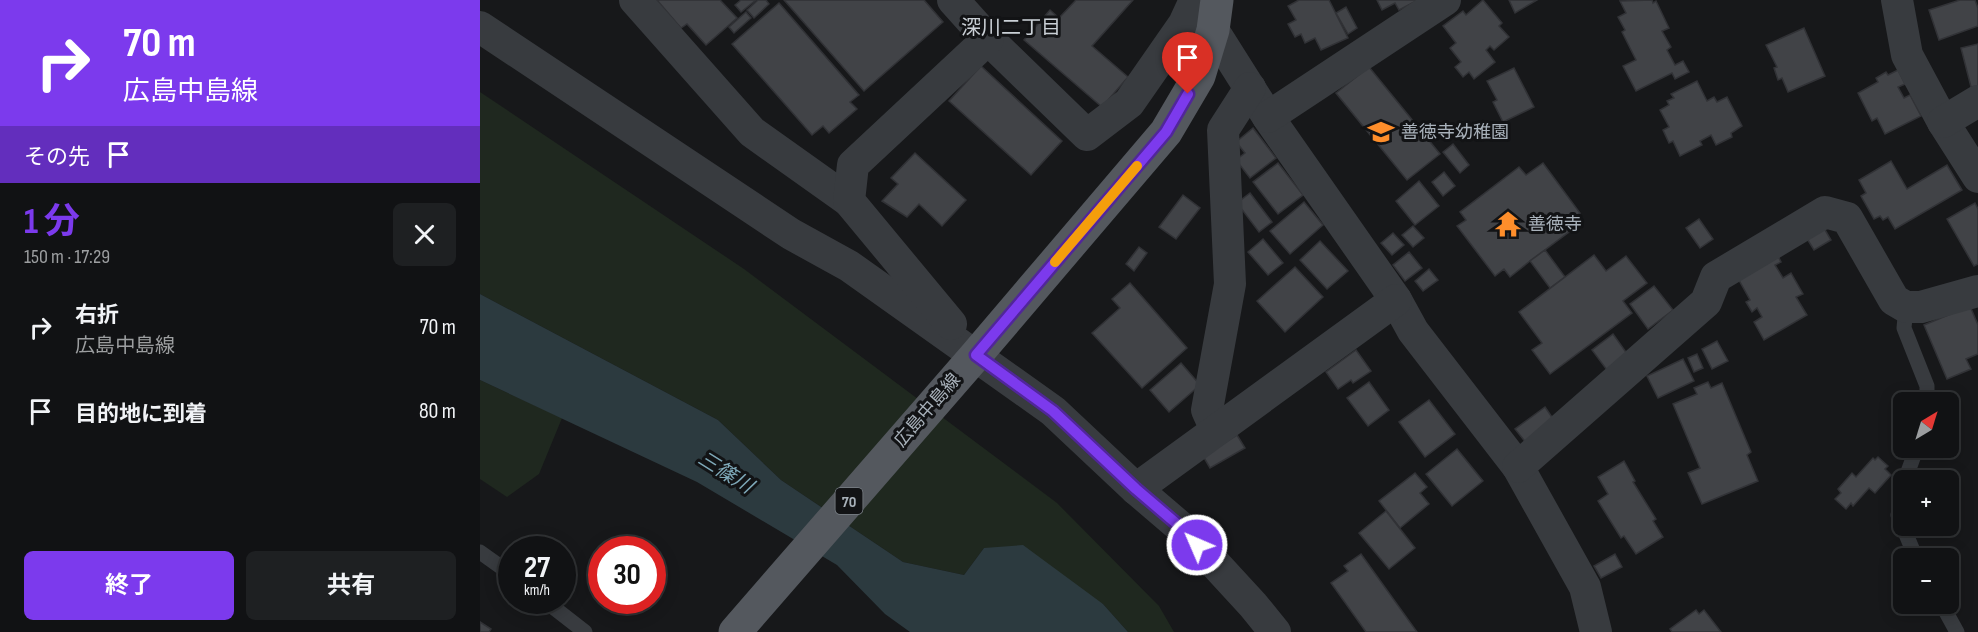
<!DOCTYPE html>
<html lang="ja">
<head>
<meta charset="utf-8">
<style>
  :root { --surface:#111214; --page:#1e2022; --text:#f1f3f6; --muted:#9c9ea0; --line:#303234; --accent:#7c3aed }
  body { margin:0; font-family:"Sofia Sans Condensed","Noto Sans JP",sans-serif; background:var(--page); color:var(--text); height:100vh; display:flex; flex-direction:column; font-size:22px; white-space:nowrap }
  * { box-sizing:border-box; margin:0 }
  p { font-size:20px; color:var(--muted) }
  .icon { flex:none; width:33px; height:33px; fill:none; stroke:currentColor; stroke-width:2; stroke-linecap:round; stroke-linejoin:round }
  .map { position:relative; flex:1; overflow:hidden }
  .details { display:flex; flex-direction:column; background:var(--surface); width:480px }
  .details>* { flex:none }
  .guide { background:#7c3aed; color:#fff; overflow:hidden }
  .needle { width:39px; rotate:38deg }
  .tools { position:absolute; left:1413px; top:392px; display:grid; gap:12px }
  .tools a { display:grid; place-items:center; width:66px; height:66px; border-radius:9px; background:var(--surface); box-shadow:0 3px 15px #0003,0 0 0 2px var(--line); font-size:30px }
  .speed { position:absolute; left:18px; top:536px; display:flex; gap:12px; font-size:30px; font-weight:700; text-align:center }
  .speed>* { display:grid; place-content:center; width:78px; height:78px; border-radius:50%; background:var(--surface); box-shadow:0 3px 15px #0003,0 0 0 2px var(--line); line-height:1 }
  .speed small { font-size:15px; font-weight:400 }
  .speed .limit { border:9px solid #d22; background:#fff; color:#111 }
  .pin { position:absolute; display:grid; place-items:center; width:51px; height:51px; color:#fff; margin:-62px -26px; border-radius:50% 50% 50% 0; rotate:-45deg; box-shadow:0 0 6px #0007 }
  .pin .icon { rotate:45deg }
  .me { position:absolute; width:66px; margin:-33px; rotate:315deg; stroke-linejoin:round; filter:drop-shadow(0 0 4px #0008) }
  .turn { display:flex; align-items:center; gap:21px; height:126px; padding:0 24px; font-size:27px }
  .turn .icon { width:78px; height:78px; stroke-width:2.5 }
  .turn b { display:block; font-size:42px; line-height:51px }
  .then { display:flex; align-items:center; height:57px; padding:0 24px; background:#0003; gap:12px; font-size:22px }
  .round { display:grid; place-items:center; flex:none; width:63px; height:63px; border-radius:9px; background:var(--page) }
  .summary { display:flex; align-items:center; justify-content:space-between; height:102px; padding:0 24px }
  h1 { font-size:36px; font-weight:700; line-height:45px; color:var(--accent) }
  .button { display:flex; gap:12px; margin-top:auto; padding:12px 24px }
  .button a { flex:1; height:69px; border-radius:9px; background:var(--accent); color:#fff; font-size:24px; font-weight:700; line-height:69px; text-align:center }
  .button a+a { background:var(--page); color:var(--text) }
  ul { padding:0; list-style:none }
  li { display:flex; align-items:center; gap:18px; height:84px; padding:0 24px }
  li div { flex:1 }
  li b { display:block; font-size:22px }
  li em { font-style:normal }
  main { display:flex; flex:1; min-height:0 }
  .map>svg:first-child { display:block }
</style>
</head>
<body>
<main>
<section class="details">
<div class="guide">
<div class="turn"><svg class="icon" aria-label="right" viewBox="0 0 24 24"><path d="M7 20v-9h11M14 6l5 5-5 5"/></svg><div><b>70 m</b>広島中島線</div></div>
<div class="then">その先<svg class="icon" aria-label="arrive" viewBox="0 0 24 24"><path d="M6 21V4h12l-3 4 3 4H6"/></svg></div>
</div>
<div class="summary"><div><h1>1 分</h1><p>150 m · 17:29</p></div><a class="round"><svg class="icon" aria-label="close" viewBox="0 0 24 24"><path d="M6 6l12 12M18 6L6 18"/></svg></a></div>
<ul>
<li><svg class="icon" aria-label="right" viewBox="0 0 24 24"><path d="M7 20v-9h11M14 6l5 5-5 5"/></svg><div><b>右折</b><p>広島中島線</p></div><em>70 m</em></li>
<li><svg class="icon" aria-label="arrive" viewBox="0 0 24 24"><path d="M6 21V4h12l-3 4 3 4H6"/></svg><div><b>目的地に到着</b></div><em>80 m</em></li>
</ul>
<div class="button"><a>終了</a><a>共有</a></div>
</section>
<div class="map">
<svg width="1498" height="632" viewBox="0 0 1498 632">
  <rect width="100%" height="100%" fill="#17181a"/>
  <g fill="#1f281f">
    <polygon points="0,92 264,269 577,503 679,606 694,632 648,632 623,604 504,548 484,575 423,562 301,480 238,420 0,294"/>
    <polygon points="0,380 82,418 59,474 27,497 0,479"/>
  </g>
  <polygon fill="#2c3a3f" points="0,294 238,420 301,480 423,562 484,575 504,548 543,545 623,604 648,632 430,632 405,614 357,565 217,482 0,380"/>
  <g fill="#414347" stroke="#313236" stroke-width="1.5">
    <polygon points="177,0 240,0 257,18 226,45 207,24 201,28"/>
    <polygon points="261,0 276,0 261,12 255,5"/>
    <polygon points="278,0 286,0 289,4 274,18 267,10"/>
    <polygon points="304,0 444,0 463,22 384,91"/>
    <polygon points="596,0 653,0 612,46 648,77 622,107 544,40 570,10 579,18"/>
    <polygon points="819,0 849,0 868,38 841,50 835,38 825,43 821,34 815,37 808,24 816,20 808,6"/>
    <polygon points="897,0 938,0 919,10 915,3 902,10"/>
    <polygon points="1003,0 1022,23 1019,26 1029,37 1014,50 1010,46 1006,50 1015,62 994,79 989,72 983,77 975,67 981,62 970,48 976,43 963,26 983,11 986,15"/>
    <polygon points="1029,0 1057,0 1035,13"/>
    <polygon points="1172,0 1173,3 1176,1 1189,28 1182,31 1191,47 1187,50 1195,65 1203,61 1209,72 1195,79 1192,73 1156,91 1143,66 1156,60 1142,32 1145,30 1138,17 1146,13 1140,1"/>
    <polygon points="1480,0 1495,0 1498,8 1498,26 1459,40 1449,10"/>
    <polygon points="299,3 379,95 370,102 377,109 349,133 343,126 332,135 252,44"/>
    <polygon points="866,7 877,28 868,34 856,13"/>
    <polygon points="266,12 271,18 254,33 249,27"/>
    <polygon points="1324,28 1345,76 1308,92 1302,78 1298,80 1294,68 1297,67 1286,45"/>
    <polygon points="1498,44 1498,86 1491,87 1481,48"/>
    <polygon points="501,66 582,141 551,175 469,101"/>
    <polygon points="889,67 960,154 927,180 856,93"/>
    <polygon points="1034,68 1054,107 1023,122 1013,102 1017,100 1007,81"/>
    <polygon points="1418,70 1425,84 1418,87 1424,98 1430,95 1441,116 1405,134 1397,118 1392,121 1378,93 1398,82 1396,78 1406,72 1408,75"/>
    <polygon points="1217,81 1227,101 1234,97 1237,102 1247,97 1262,126 1251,133 1252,137 1236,145 1231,135 1220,141 1222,145 1200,156 1193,141 1189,143 1183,130 1189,127 1180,110 1189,105 1187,101 1194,98 1191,94"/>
    <polygon points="773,128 796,158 770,178 756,160 765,153 756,142"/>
    <polygon points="973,144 989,165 980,173 963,152"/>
    <polygon points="435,153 486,200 462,226 439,204 427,217 402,201 418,184 411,178"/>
    <polygon points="1411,161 1427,189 1467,165 1482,190 1415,229 1408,217 1403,220 1400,216 1394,219 1381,196 1386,193 1379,180"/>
    <polygon points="798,163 823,195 798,214 773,182"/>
    <polygon points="1063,163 1100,213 1084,225 1089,232 1050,261 1030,277 1024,269 1015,276 977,226 986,220 980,212 1039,167 1046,175"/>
    <polygon points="964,172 975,186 963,196 952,182"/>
    <polygon points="939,181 959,206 935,225 916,201"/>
    <polygon points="770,193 792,222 779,232 757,203"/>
    <polygon points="703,195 720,208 696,239 679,227"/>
    <polygon points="824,202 843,225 810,254 790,231"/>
    <polygon points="1495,203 1498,209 1498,264 1494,266 1467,219"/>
    <polygon points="1219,219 1233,239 1220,248 1206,228"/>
    <polygon points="1341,223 1351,240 1334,250 1324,234"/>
    <polygon points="933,226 944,238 933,247 922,235"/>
    <polygon points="913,233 924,245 912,255 901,243"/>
    <polygon points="783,239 803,263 788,275 768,252"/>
    <polygon points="840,241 868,271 847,289 820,260"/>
    <polygon points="659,247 667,253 654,271 646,264"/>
    <polygon points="1065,250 1085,277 1070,288 1050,261"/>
    <polygon points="1295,250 1301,262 1295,265 1303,278 1311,273 1323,294 1316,297 1327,315 1284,340 1274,322 1282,317 1277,308 1272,312 1266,302 1270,300 1255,273"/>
    <polygon points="929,252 942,268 925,281 913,265"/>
    <polygon points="1114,255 1126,271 1146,256 1167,283 1143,301 1152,313 1070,374 1052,350 1062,343 1039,312"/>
    <polygon points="815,267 843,297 805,332 777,301"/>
    <polygon points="949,269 958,280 943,291 935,281"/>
    <polygon points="650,283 707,348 662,388 612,333 640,308 632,299"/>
    <polygon points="1174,286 1193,310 1168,329 1150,304"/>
    <polygon points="1490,306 1498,325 1498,354 1486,359 1491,369 1467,379 1444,325"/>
    <polygon points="1133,334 1148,355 1127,370 1112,350"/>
    <polygon points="1237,341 1248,361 1232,369 1222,349"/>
    <polygon points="876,350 891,371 873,383 871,380 858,389 846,372"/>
    <polygon points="1217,354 1223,368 1214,372 1208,358"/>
    <polygon points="1203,359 1214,381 1178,398 1167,376"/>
    <polygon points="701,363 720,385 689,412 670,390"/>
    <polygon points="889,382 909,410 888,426 867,398"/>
    <polygon points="1228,382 1231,388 1242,383 1271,452 1267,455 1278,481 1222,504 1208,473 1220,468 1193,404 1217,394 1214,388"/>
    <polygon points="949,400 975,434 945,457 919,422"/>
    <polygon points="1065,407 1076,423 1047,444 1035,429"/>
    <polygon points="757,435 765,448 730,468 723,456"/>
    <polygon points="977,449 1003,481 972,506 946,474"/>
    <polygon points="1398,457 1408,466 1405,469 1411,475 1395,493 1389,488 1373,506 1371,503 1366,509 1355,499 1361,493 1358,489 1372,473 1376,477 1393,458 1395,460"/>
    <polygon points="1144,461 1155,481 1153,482 1176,519 1173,521 1183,537 1156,554 1144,536 1141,538 1118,501 1128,494 1118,477"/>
    <polygon points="935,473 947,487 940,493 949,504 920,528 899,501"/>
    <polygon points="906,511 935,548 909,569 879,533"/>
    <polygon points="881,554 937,632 886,632 851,583 868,571 864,566"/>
    <polygon points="1135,554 1142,567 1121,578 1114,566"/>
    <polygon points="1216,610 1219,614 1224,610 1241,632 1192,632 1190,629"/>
    <polygon points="0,622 11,629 9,632 0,632"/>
  </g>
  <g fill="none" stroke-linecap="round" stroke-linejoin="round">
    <g stroke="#383b3f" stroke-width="15">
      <polyline points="1426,307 1424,328 1447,386 1447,402"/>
      <polyline points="1425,480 1437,447"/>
      <polyline points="1424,487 1418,515 1436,558"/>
      <polyline points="0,552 32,575"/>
      <polyline points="64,600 105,632"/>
      <polyline points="1461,603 1477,632"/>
    </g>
    <g stroke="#383b3f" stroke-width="32">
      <polyline points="155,0 272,132 369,201"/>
      <polyline points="473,0 508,39 607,135 649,103 704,24 715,0"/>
      <polyline points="1417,0 1427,55 1463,122 1498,177"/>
      <polyline points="0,27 311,234 369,266 573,411 656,489 704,530 773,605 795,632"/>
      <polyline points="733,30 788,117 916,300 933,331 1038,467 1105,587 1116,632"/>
      <polyline points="788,117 965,0"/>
      <polyline points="1463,122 1498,101"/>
      <polyline points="471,324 369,201 373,165 508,39"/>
      <polyline points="736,430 727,410 750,284 743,130 770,88"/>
      <polyline points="1038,467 1226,302 1236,277 1345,212 1367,218 1414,300 1426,307 1441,307 1498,291"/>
      <polyline points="656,489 916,300"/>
    </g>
    <polyline stroke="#54585e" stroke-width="33" points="255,632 496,355 686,132 719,76 733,30 737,0"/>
  </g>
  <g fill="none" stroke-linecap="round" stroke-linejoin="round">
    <g stroke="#51269a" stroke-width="15">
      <polyline id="route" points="708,94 686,132 496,355 573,411 656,489 704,530 717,545"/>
    </g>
    <use href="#route" stroke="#7c3aed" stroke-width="10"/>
    <polyline stroke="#f59e0b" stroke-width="10" points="575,262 657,166"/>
  </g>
  <defs>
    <g id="school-bare" transform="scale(2.07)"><path d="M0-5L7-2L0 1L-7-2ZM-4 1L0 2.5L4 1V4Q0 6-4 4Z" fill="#fe8e2b" stroke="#121315" stroke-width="2.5" paint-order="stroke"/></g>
    <g id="temple-bare" transform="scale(2.07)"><path d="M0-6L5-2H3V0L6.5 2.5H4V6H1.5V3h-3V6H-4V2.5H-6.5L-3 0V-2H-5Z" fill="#fe8e2b" stroke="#121315" stroke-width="2.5" paint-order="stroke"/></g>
  </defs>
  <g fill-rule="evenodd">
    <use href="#school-bare" x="901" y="132"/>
    <use href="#temple-bare" x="1028" y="224"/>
  </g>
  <g text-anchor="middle" stroke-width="6" stroke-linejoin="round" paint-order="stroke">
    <rect fill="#121315" stroke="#7c8289" stroke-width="1.5" x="355.5" y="488" width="27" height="26" rx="4.5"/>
    <g font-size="16" font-weight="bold" fill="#a9b2bb">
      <text x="369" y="507">70</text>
    </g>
    <g font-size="18" fill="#a9b2bb" stroke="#121315" text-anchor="start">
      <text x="921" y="138">善徳寺幼稚園</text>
      <text x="1048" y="230">善徳寺</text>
    </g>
    <g font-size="18" fill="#a9b2bb" stroke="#121315">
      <text transform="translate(447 410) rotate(-49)" y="6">広島中島線</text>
    </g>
    <g font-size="20" fill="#cad0d6" stroke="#121315">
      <text x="531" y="34">深川二丁目</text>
    </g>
    <g font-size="20" font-style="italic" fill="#7ea8b8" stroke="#121315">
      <text transform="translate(246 472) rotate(32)" y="7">三篠川</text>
    </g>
  </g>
</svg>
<div class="tools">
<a><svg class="needle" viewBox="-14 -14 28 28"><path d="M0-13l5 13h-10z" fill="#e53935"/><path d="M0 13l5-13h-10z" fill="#9c9ea0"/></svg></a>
<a>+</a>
<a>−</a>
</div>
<div class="speed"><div>27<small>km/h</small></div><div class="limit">30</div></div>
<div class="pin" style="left:708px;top:94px;background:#d93025"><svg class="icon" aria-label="arrive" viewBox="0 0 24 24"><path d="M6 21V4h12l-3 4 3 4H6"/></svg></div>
<svg class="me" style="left:717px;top:545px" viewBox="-20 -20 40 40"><circle r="17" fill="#7c3aed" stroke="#fff" stroke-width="3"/><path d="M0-11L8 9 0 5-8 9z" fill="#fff"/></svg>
</div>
</main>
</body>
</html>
